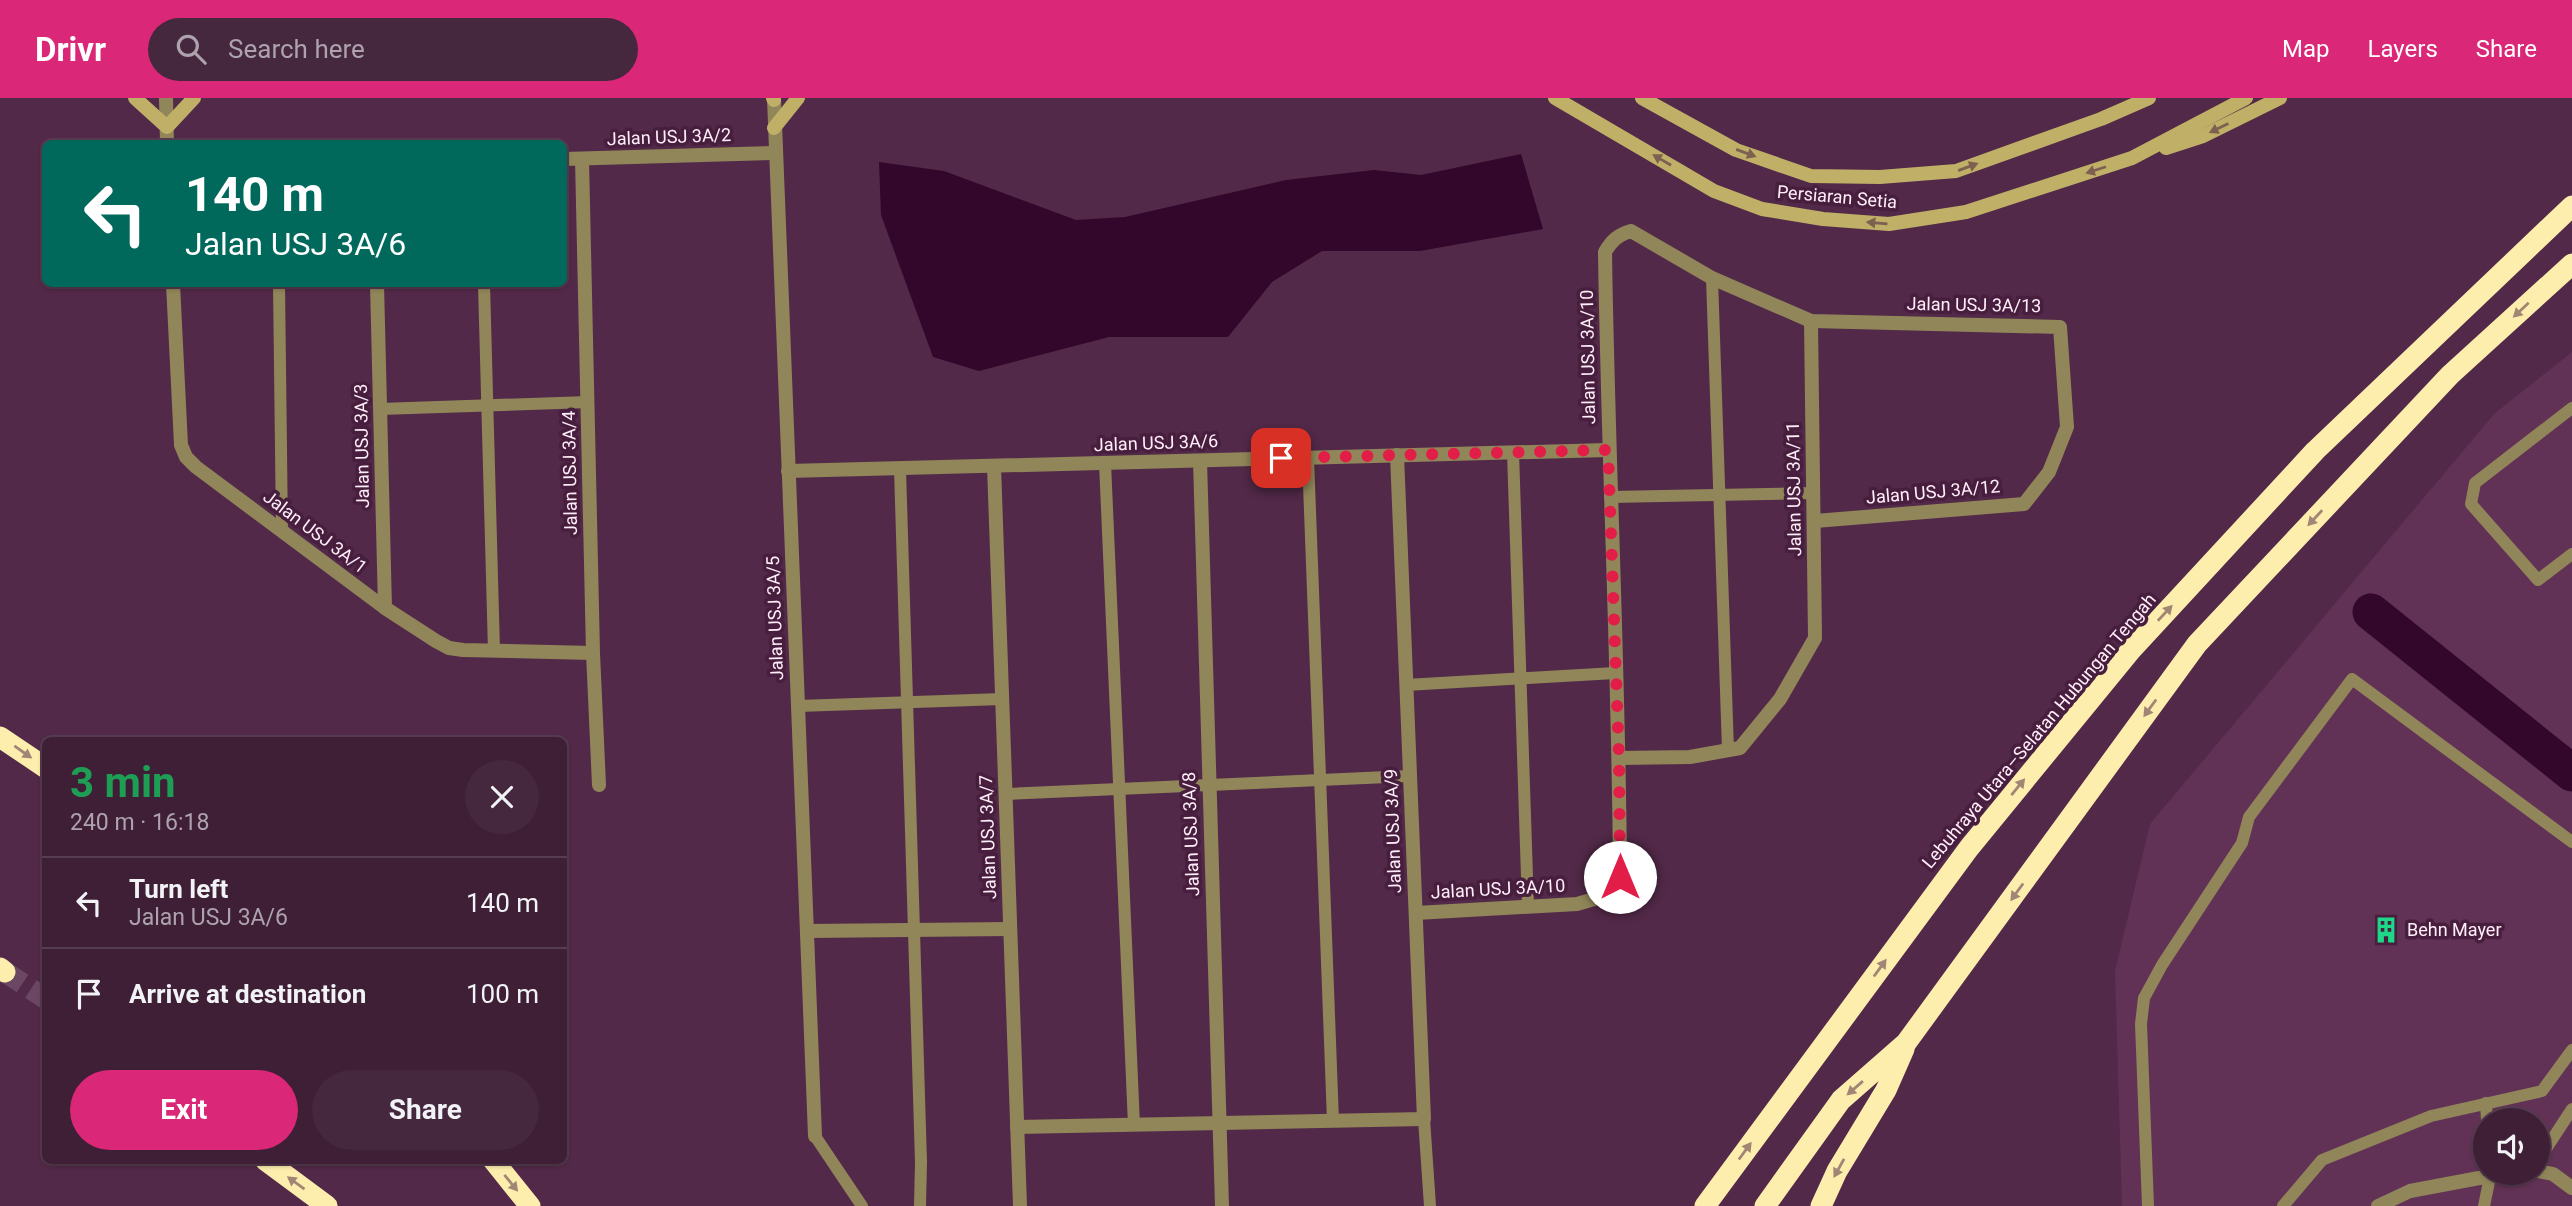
<!DOCTYPE html>
<html lang="en">
<head>
<meta charset="utf-8">
<style>
  :root { --surface:#3e1f36; --page:#45273e; --text:#f1f3f6; --muted:#ada2ad; --line:#573d51; --accent:#db2777 }
  body { margin:0; font-family:Roboto,sans-serif; background:var(--page); color:var(--text); height:100vh; display:flex; flex-direction:column; font-size:26px; white-space:nowrap }
  * { box-sizing:border-box; margin:0 }
  p { font-size:23px; color:var(--muted) }
  .icon { flex:none; width:38px; height:38px; fill:none; stroke:currentColor; stroke-width:2; stroke-linecap:round; stroke-linejoin:round }
  .map { position:relative; flex:1; overflow:hidden }
  .side { position:absolute; left:42px; top:639px; width:525px; height:427px; display:flex; flex-direction:column; background:var(--surface); border-radius:10px; box-shadow:0 2px 5px #0004,0 0 0 2px var(--line) }
  .side>* { flex:none }
  .top-card { position:absolute; left:42px; top:42px; width:525px; height:147px; border-radius:10px; box-shadow:0 2px 5px #0004,0 0 0 2px var(--line); background:#00695c; color:#fff; overflow:hidden }
  .controls { position:absolute; left:2473px; top:1010px; display:grid; gap:14px }
  .controls a { display:grid; place-items:center; width:77px; height:77px; border-radius:50%; background:var(--surface); box-shadow:0 2px 5px #0004,0 0 0 2px var(--line); font-size:35px }
  .pin { position:absolute; display:grid; place-items:center; width:60px; height:60px; color:#fff; margin:-30px; border-radius:14px; box-shadow:0 4px 10px #0006 }
  .me { position:absolute; width:77px; margin:-38px; rotate:0deg; stroke-linejoin:round; filter:drop-shadow(0 0 5px #0008) }
  .turn { display:flex; align-items:center; gap:24px; height:147px; padding:0 28px; font-size:32px }
  .turn .icon { width:91px; height:91px; stroke-width:2.5 }
  .turn b { display:block; font-size:49px; line-height:60px }
  .round { display:grid; place-items:center; flex:none; width:74px; height:74px; border-radius:37px; background:var(--page) }
  .head { display:flex; align-items:center; justify-content:space-between; height:119px; padding:0 28px }
  h1 { font-size:42px; font-weight:700; line-height:52px; color:#1e9e55 }
  .primary-button { display:flex; gap:14px; margin-top:auto; padding:14px 28px }
  .primary-button a { flex:1; height:80px; border-radius:42px; background:var(--accent); color:#fff; font-size:28px; font-weight:700; line-height:80px; text-align:center }
  .primary-button a+a { background:var(--page); color:var(--text) }
  ul { padding:0; list-style:none }
  li { display:flex; align-items:center; gap:21px; height:91px; padding:0 28px; border-top:2px solid var(--line) }
  li div { flex:1 }
  li b { display:block; font-size:26px }
  li em { font-style:normal }
  header { display:flex; align-items:center; gap:42px; box-sizing:border-box; height:98px; padding:0 35px; background:var(--accent); color:#fff }
  header strong { font-size:33px }
  nav { display:flex; gap:38px; margin-inline-start:auto; font-size:24px }
  .search { width:490px; height:63px; background:var(--page); display:flex; align-items:center; gap:18px; box-sizing:border-box; padding:0 24px; border-radius:38px; color:var(--muted); font-size:26px }
  .map>svg:first-child { display:block }
</style>
</head>
<body>
<header>
<strong>Drivr</strong>
<div class="search"><svg class="icon" aria-label="search" viewBox="0 0 24 24"><circle cx="10" cy="10" r="6"/><path d="M15 15l6 6"/></svg>Search here</div>
<nav><a>Map</a><a>Layers</a><a>Share</a></nav>
</header>
<div class="map">
<svg width="2572" height="1108" viewBox="0 0 2572 1108">
  <rect width="100%" height="100%" fill="#522948"/>
  <path fill="#613255" fill-rule="evenodd" d="M2572,254V1108H2122L2115,873L2150,726L2494,316ZM2485,1022H2538V1074H2485Z"/>
  <polygon fill="#33072b" points="1521,56 1543,131 1420,153 1322,153 1272,184 1228,239 1109,239 979,273 933,259 881,117 879,64 944,73 1076,122 1125,119 1286,82 1374,72 1421,77"/>
  <g fill="none" stroke-linecap="round" stroke-linejoin="round">
    <polyline stroke="#33072b" stroke-width="37" points="2371,514 2572,675"/>
    <polyline stroke="#6c4763" stroke-width="21" stroke-dasharray="21 10" stroke-linecap="butt" points="5,874 46,901"/>
    <g stroke="#908659" stroke-width="12">
      <polyline points="1712,180 1728,652"/>
      <polyline points="279,186 282,433"/>
      <polyline points="484,186 494,553"/>
      <polyline points="2572,310 2475,385 2471,406 2538,482 2572,456"/>
      <polyline points="380,311 588,304"/>
      <polyline points="1513,354 1528,809"/>
      <polyline points="1308,360 1333,1023"/>
      <polyline points="1105,365 1134,1027"/>
      <polyline points="900,371 921,1064 920,1108"/>
      <polyline points="1610,399 1813,395"/>
      <polyline points="1406,587 1615,575"/>
      <polyline points="798,608 1002,601"/>
      <polyline points="1005,696 1410,678"/>
      <polyline points="2486,1005 2487,1022"/>
      <polyline points="1424,1021 1430,1108"/>
      <polyline points="815,1038 862,1108"/>
      <polyline points="2538,1063 2572,1011"/>
      <polyline points="2148,1108 2141,926 2144,900 2162,867 2242,745 2249,719 2352,581 2572,744"/>
      <polyline points="2283,1108 2322,1062 2431,1018 2542,993 2572,952"/>
      <polyline points="2484,1108 2491,1074"/>
    </g>
    <g stroke="#908659" stroke-width="14">
      <polyline points="166,0 167,46"/>
      <polyline points="774,0 815,1038"/>
      <polyline points="564,61 775,55"/>
      <polyline points="582,61 593,555 599,687"/>
      <polyline points="173,186 181,347 186,359 196,369 385,510 436,543 449,550 463,552 593,555"/>
      <polyline points="377,186 385,510"/>
      <polyline points="1200,363 1222,1108"/>
      <polyline points="994,368 1020,1108"/>
      <polyline points="788,373 1608,352"/>
      <polyline points="1619,660 1690,659 1740,650 1780,601 1815,540 1811,223"/>
      <path d="M1416,815L1577,806L1601,799L1620,779C1619,571 1608,362 1605,154C1612,142 1618,137 1631,133L1712,180L1811,223L2060,229L2067,329L2049,374L2024,406L1815,423"/>
      <polyline points="807,833 1010,831"/>
      <polyline points="1017,1029 1424,1021 1397,357"/>
      <polyline points="2538,1073 2553,1076 2572,1090"/>
      <polyline points="2378,1108 2410,1093 2511,1074"/>
    </g>
    <g stroke="#c0b067" stroke-width="14">
      <polyline points="135,0 167,29 194,0"/>
      <polyline points="773,0 774,2"/>
      <polyline points="1555,0 1714,93 1762,111 1823,121 1889,126 1966,114 2132,60 2246,0"/>
      <polyline points="1642,0 1736,52 1811,78 1880,79 1956,73 2101,21 2149,0"/>
      <polyline points="774,30 798,0"/>
      <polyline points="2166,50 2203,38 2280,0"/>
    </g>
    <g stroke="#fdeead" stroke-width="21">
      <polyline points="0,639 46,670"/>
      <polyline points="0,870 5,874"/>
      <polyline points="265,1062 327,1108"/>
      <polyline points="493,1062 530,1108"/>
      <polyline points="1705,1108 1969,750 2131,552 2315,353 2572,108"/>
      <polyline points="1765,1108 1841,1002 1906,945 2197,546 2450,277 2572,166"/>
      <polyline points="1821,1108 1837,1073 1886,992 1904,951"/>
    </g>
  </g>
  <defs><path id="oneway-solid" d="M-6-.8H1V-3.2L6.5 0L1 3.2V.8H-6Z" transform="scale(1.75)"/></defs>
  <g fill="#7d6050">
    <use href="#oneway-solid" transform="translate(2219 30) rotate(154)"/>
    <use href="#oneway-solid" transform="translate(1746 55) rotate(20)"/>
    <use href="#oneway-solid" transform="translate(1662 62) rotate(-150)"/>
    <use href="#oneway-solid" transform="translate(1968 69) rotate(-20)"/>
    <use href="#oneway-solid" transform="translate(2096 72) rotate(162)"/>
    <use href="#oneway-solid" transform="translate(1877 125) rotate(-175)"/>
  </g>
  <g fill="#a28675">
    <use href="#oneway-solid" transform="translate(2521 212) rotate(137)"/>
    <use href="#oneway-solid" transform="translate(2315 420) rotate(133)"/>
    <use href="#oneway-solid" transform="translate(2165 515) rotate(-47)"/>
    <use href="#oneway-solid" transform="translate(2150 610) rotate(126)"/>
    <use href="#oneway-solid" transform="translate(23 654) rotate(35)"/>
    <use href="#oneway-solid" transform="translate(2018 689) rotate(-51)"/>
    <use href="#oneway-solid" transform="translate(2017 794) rotate(126)"/>
    <use href="#oneway-solid" transform="translate(1880 870) rotate(-54)"/>
    <use href="#oneway-solid" transform="translate(1855 990) rotate(139)"/>
    <use href="#oneway-solid" transform="translate(1745 1053) rotate(-54)"/>
    <use href="#oneway-solid" transform="translate(1839 1070) rotate(119)"/>
    <use href="#oneway-solid" transform="translate(296 1085) rotate(-144)"/>
    <use href="#oneway-solid" transform="translate(511 1085) rotate(51)"/>
  </g>
  <g fill="none" stroke-linecap="round" stroke-linejoin="round">
    <polyline stroke="#e11d48" stroke-width="12" stroke-dasharray="0 21.6" points="1281,360 1608,352 1619,660 1620,779"/>
  </g>
  <defs>
    <g id="building-bare" transform="scale(2.1)"><path d="M-4-6H4V6H1V3H-1V6H-4ZM-2.5-4.3h1.7v1.8h-1.7ZM.8-4.3h1.7v1.8H.8ZM-2.5-1h1.7V.8h-1.7ZM.8-1h1.7V.8H.8Z" fill="#1dd888" stroke="#471e3d" stroke-width="2.5" paint-order="stroke"/></g>
  </defs>
  <g fill-rule="evenodd">
    <use href="#building-bare" x="2386" y="832"/>
  </g>
  <g text-anchor="middle" stroke-width="7" stroke-linejoin="round" paint-order="stroke">
    <g font-size="18" fill="#ffeef9" stroke="#471e3d">
      <text transform="translate(669 39) rotate(-2)" y="6">Jalan USJ 3A/2</text>
      <text transform="translate(1837 99) rotate(5)" y="6">Persiaran Setia</text>
      <text transform="translate(1974 207) rotate(1)" y="6">Jalan USJ 3A/13</text>
      <text transform="translate(1588 259) rotate(-91)" y="6">Jalan USJ 3A/10</text>
      <text transform="translate(1156 345) rotate(-2)" y="6">Jalan USJ 3A/6</text>
      <text transform="translate(362 348) rotate(-91)" y="6">Jalan USJ 3A/3</text>
      <text transform="translate(570 375) rotate(-91)" y="6">Jalan USJ 3A/4</text>
      <text transform="translate(1794 391) rotate(-91)" y="6">Jalan USJ 3A/11</text>
      <text transform="translate(1933 394) rotate(-5)" y="6">Jalan USJ 3A/12</text>
      <text transform="translate(315 434) rotate(37)" y="6">Jalan USJ 3A/1</text>
      <text transform="translate(775 520) rotate(-92)" y="6">Jalan USJ 3A/5</text>
      <text transform="translate(2039 633) rotate(-50)" y="6">Lebuhraya Utara–Selatan Hubungan Tengah</text>
      <text transform="translate(1393 733) rotate(-92)" y="6">Jalan USJ 3A/9</text>
      <text transform="translate(1191 736) rotate(-92)" y="6">Jalan USJ 3A/8</text>
      <text transform="translate(988 739) rotate(-92)" y="6">Jalan USJ 3A/7</text>
      <text transform="translate(1498 791) rotate(-3)" y="6">Jalan USJ 3A/10</text>
    </g>
    <g font-size="18" fill="#ffeef9" stroke="#471e3d" text-anchor="start">
      <text x="2407" y="838">Behn Mayer</text>
    </g>
  </g>
</svg>
<div class="controls">
<a><svg class="icon" aria-label="sound" viewBox="0 0 24 24"><path d="M4 9h4l5-4v14l-5-4H4zM17 9q2 3 0 6"/></svg></a>
</div>
<div class="pin" style="left:1281px;top:360px;background:#d93025"><svg class="icon" aria-label="arrive" viewBox="0 0 24 24"><path d="M6 21V4h12l-3 4 3 4H6"/></svg></div>
<svg class="me" style="left:1620px;top:779px" viewBox="-20 -20 40 40"><circle r="19" fill="#fff"/><path d="M0-13L10 11 0 6-10 11z" fill="#e11d48"/></svg>
<div class="top-card">
<div class="turn"><svg class="icon" aria-label="left" viewBox="0 0 24 24"><path d="M17 20v-9H6M10 6l-5 5 5 5"/></svg><div><b>140 m</b>Jalan USJ 3A/6</div></div>
</div>
<section class="side">
<div class="head"><div><h1>3 min</h1><p>240 m · 16:18</p></div><a class="round"><svg class="icon" aria-label="close" viewBox="0 0 24 24"><path d="M6 6l12 12M18 6L6 18"/></svg></a></div>
<ul>
<li><svg class="icon" aria-label="left" viewBox="0 0 24 24"><path d="M17 20v-9H6M10 6l-5 5 5 5"/></svg><div><b>Turn left</b><p>Jalan USJ 3A/6</p></div><em>140 m</em></li>
<li><svg class="icon" aria-label="arrive" viewBox="0 0 24 24"><path d="M6 21V4h12l-3 4 3 4H6"/></svg><div><b>Arrive at destination</b></div><em>100 m</em></li>
</ul>
<div class="primary-button"><a>Exit</a><a>Share</a></div>
</section>
</div>
</body>
</html>
